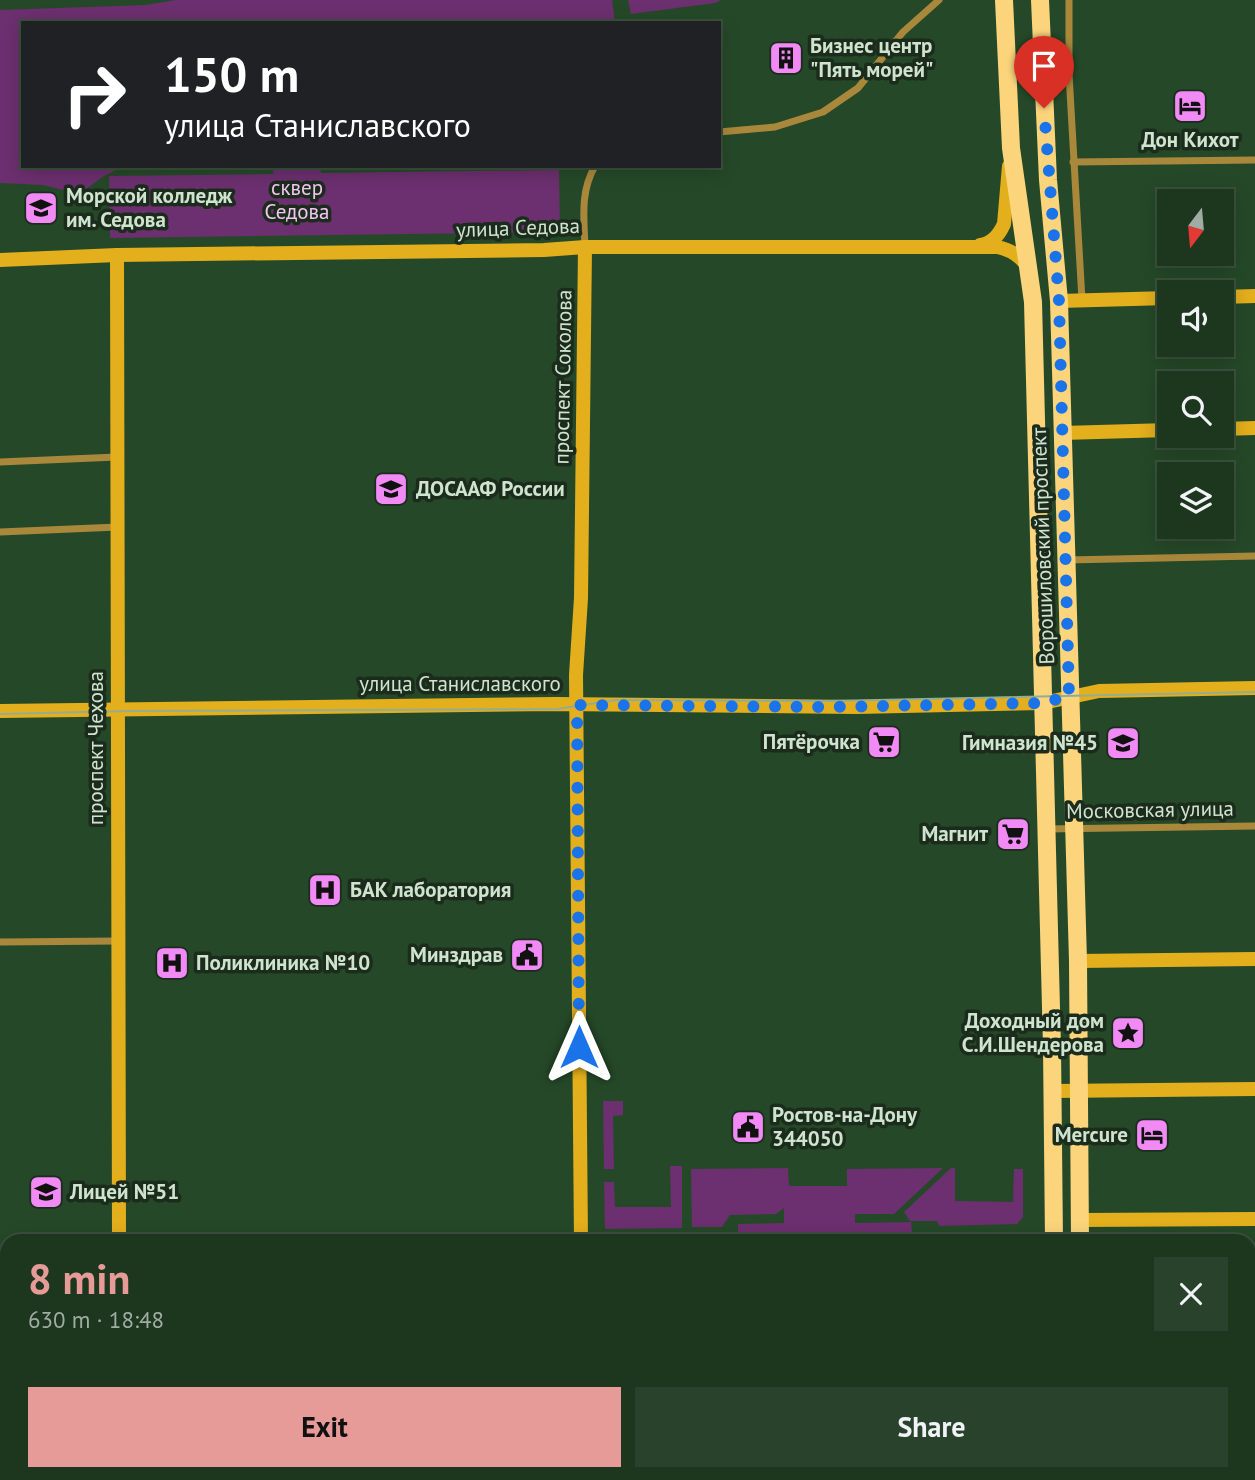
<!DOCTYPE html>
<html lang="en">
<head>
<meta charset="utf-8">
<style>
  :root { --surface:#1c371e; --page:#29422b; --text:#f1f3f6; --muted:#a0aca4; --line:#3a513c; --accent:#e69b98 }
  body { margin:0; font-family:"PT Sans",sans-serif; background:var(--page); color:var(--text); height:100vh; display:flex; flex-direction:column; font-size:26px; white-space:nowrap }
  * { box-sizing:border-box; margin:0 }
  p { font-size:23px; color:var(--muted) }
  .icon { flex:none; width:38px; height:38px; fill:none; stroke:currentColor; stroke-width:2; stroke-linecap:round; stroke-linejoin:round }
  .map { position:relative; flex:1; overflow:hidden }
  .sheet { position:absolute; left:0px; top:1234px; width:1256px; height:247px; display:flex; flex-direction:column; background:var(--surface); border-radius:21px 21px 0 0; box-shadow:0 4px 18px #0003,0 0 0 2px var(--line) }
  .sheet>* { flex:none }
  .guide { position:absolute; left:21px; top:21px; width:700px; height:147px; border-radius:0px; box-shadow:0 4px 18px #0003,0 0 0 2px var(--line); background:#202124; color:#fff; overflow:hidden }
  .needle { width:46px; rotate:196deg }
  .tools { position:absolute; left:1157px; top:189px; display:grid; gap:14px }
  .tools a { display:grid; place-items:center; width:77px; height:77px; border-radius:0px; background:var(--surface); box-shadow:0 4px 18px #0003,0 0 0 2px var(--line); font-size:35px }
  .pin { position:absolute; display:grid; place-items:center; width:60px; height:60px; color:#fff; margin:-72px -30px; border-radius:50% 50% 50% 0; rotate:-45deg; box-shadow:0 0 7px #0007 }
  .pin .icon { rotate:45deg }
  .me { position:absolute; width:77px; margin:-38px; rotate:0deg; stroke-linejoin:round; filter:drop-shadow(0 0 5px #0008) }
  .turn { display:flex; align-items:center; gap:24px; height:147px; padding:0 28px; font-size:32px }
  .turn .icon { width:91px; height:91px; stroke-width:2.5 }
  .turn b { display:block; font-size:49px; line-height:60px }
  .round { display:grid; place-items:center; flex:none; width:74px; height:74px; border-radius:0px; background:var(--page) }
  .summary { display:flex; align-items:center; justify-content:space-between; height:119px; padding:0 28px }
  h1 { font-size:42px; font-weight:800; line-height:52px; color:var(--accent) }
  .button { display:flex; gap:14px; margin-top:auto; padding:14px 28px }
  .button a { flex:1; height:80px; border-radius:0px; background:var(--accent); color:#111; font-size:28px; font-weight:800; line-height:80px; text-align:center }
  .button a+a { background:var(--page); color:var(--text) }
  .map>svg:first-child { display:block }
</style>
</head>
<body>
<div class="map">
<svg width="1255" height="1480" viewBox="0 0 1255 1480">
  <rect width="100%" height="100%" fill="#254928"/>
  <g fill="#6c2f6f">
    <polygon points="176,0 612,0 615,23 23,23 23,166 124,166 104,176 79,194 43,185 0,183 0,10 146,5"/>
    <polygon points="628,0 721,0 715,3 631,14"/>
    <polygon points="274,166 320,166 321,173 559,170 560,232 110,238 109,176 273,174"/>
    <polygon points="603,1101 623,1101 623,1115 613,1116 614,1169 604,1169"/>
    <polygon points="670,1166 682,1166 682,1228 605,1229 604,1182 614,1182 615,1207 671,1207"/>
    <polygon points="788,1168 789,1186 847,1186 847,1169 943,1168 894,1214 855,1214 855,1223 911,1222 912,1233 1031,1232 1031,1241 601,1241 738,1234 738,1224 784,1223 784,1208 776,1214 730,1215 722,1227 692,1227 691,1169"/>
    <polygon points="951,1168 955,1168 955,1201 1013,1202 1014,1169 1023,1169 1023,1217 1017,1224 939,1226 937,1221 910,1221 904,1212"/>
    <rect x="594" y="1474" width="439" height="6"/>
  </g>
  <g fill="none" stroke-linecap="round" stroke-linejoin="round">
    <g stroke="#a9883c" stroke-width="7">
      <polyline points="1069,0 1069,74 1082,300"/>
      <polyline points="719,132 775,127 823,112 858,88 903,32 939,0"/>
      <polyline points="1073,162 1255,160"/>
      <path d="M585,247C584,218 580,192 595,166"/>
      <polyline points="0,462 117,457"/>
      <polyline points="0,532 118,527"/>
      <polyline points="1067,560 1255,556"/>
      <polyline points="1046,829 1255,826"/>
      <polyline points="0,942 118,941"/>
      <polyline points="1250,1349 1255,1349"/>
    </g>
    <g stroke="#e4af1d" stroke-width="14">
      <path d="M980,245C992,244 999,235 1004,224L1009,166"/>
      <polyline points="117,255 119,1241"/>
      <path d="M0,260L117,255L544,250L585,247H997C1012,250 1020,256 1029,268"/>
      <polyline points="1222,297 1255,296"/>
      <polyline points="1059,301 1169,298"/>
      <polyline points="1222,429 1255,428"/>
      <polyline points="1062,433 1169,430"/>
      <polyline points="0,711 557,704 857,707 1043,703 1099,691 1255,688"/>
      <polyline points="1078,961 1255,959"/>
      <polyline points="1053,1091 1255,1089"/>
      <polyline points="1080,1220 1255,1219"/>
      <polyline points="581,1241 576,675 581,598 585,247"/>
      <polyline points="0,1271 7,1270"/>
      <polyline points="121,1474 121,1480"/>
      <polyline points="585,1474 585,1480"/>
    </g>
    <g stroke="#fbd47c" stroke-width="18">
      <polyline points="1004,0 1011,148 1033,302 1052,1047 1054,1241"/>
      <polyline points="1040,0 1048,180 1059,301 1078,961 1080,1241"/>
      <polyline points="1056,1474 1056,1480"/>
      <polyline points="1083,1474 1083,1480"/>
    </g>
    <polyline stroke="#92ad93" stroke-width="2" points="0,714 129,711 557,709 616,700 830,701 1255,692"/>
  </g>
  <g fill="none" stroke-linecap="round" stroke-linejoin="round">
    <polyline stroke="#1a73e8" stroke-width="12" stroke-dasharray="0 21.6" points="579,1047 577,705 830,707 1043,703 1069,696 1059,301 1044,108"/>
  </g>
  <defs>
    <g id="building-square" transform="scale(1.75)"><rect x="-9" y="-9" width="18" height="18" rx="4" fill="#f18af4" stroke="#1b2b1c"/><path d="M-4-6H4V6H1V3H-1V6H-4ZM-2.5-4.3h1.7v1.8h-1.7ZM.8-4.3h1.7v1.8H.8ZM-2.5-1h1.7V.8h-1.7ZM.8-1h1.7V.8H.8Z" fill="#111"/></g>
    <g id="hotel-square" transform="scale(1.75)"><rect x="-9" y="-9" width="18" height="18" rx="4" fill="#f18af4" stroke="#1b2b1c"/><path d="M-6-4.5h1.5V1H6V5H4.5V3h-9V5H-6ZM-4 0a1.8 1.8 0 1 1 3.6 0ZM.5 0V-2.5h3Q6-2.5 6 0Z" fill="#111"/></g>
    <g id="university-square" transform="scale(1.75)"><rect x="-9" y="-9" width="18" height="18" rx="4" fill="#f18af4" stroke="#1b2b1c"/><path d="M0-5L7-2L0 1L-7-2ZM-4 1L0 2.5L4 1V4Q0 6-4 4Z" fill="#111"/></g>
    <g id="supermarket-square" transform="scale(1.75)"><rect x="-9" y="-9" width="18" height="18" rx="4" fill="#f18af4" stroke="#1b2b1c"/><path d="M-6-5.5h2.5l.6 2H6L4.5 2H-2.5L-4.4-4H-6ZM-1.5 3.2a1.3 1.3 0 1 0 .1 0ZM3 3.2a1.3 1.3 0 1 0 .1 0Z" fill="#111"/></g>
    <g id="school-square" transform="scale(1.75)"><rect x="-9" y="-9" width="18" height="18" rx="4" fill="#f18af4" stroke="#1b2b1c"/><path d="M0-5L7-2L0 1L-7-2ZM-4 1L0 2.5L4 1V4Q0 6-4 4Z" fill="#111"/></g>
    <g id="hospital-square" transform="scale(1.75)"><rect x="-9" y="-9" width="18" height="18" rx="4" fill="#f18af4" stroke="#1b2b1c"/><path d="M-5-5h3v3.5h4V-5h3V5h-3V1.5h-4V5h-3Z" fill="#111"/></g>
    <g id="civic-square" transform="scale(1.75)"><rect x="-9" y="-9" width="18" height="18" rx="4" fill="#f18af4" stroke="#1b2b1c"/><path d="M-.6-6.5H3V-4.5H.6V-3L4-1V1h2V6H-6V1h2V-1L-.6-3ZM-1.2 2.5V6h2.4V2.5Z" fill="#111"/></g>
    <g id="sight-square" transform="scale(1.75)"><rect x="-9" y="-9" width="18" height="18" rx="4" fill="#f18af4" stroke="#1b2b1c"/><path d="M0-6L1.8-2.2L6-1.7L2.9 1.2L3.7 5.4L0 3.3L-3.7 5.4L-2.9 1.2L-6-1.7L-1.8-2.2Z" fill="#111"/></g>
  </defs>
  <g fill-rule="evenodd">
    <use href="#building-square" x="786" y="58"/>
    <use href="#hotel-square" x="1190" y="106"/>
    <use href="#university-square" x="41" y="208"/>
    <use href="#university-square" x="391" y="489"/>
    <use href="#supermarket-square" x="884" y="742"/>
    <use href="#school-square" x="1123" y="743"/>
    <use href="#supermarket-square" x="1013" y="834"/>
    <use href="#hospital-square" x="325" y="890"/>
    <use href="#civic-square" x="527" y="955"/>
    <use href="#hospital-square" x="172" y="963"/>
    <use href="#sight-square" x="1128" y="1033"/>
    <use href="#civic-square" x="748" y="1127"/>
    <use href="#hotel-square" x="1152" y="1135"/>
    <use href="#school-square" x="46" y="1192"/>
  </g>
  <g text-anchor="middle" stroke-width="7" stroke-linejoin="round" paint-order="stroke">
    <g font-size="21" font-weight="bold" fill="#cfe4cf" stroke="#1b2b1c" text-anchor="start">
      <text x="810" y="53">Бизнес центр<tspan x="810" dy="24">"Пять морей"</tspan></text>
      <text x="1190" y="147" text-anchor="middle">Дон Кихот</text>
      <text x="66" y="203">Морской колледж<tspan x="66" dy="24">им. Седова</tspan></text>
      <text x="416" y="496">ДОСААФ России</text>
      <text x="860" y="749" text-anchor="end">Пятёрочка</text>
      <text x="1098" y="750" text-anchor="end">Гимназия №45</text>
      <text x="988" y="841" text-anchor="end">Магнит</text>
      <text x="350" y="897">БАК лаборатория</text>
      <text x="503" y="962" text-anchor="end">Минздрав</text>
      <text x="196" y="970">Поликлиника №10</text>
      <text x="1104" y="1028" text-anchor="end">Доходный дом<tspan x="1104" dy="24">С.И.Шендерова</tspan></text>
      <text x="772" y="1122">Ростов-на-Дону<tspan x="772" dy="24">344050</tspan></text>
      <text x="1128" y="1142" text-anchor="end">Mercure</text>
      <text x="70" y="1199">Лицей №51</text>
    </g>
    <g font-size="21" fill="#f3c6f4" stroke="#1b2b1c">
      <text x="297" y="195">сквер<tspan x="297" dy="24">Седова</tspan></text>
    </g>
    <g font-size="21" fill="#cfe4cf" stroke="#1b2b1c">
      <text transform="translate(518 228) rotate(-2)" y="7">улица Седова</text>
      <text transform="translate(563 377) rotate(-89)" y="7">проспект Соколова</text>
      <text transform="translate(1043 546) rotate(-92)" y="7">Ворошиловский проспект</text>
      <text x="460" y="691">улица Станиславского</text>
      <text transform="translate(96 748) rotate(-90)" y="7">проспект Чехова</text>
      <text transform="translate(1150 810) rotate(-1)" y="7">Московская улица</text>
    </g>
  </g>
</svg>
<div class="tools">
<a><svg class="needle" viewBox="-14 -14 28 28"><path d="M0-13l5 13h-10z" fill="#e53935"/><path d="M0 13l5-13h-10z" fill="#a0aca4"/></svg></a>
<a><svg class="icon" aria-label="sound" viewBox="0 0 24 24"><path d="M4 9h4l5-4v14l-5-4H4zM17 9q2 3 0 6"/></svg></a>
<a><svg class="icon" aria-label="search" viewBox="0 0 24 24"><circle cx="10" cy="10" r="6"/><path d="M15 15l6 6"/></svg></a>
<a><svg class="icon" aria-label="layers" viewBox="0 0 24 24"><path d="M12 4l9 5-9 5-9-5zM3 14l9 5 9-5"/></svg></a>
</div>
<div class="pin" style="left:1044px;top:108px;background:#d93025"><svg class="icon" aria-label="arrive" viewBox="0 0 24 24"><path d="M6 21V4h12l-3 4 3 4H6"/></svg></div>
<svg class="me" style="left:579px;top:1047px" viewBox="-20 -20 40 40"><path d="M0-17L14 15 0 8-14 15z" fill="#1a73e8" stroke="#fff" stroke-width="4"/></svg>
<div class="guide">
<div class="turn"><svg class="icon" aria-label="right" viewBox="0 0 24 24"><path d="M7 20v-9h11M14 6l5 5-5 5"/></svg><div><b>150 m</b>улица Станиславского</div></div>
</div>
<section class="sheet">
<div class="summary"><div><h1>8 min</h1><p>630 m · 18:48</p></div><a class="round"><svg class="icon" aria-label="close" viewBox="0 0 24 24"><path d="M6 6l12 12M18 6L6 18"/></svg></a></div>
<div class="button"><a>Exit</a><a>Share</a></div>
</section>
</div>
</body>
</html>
